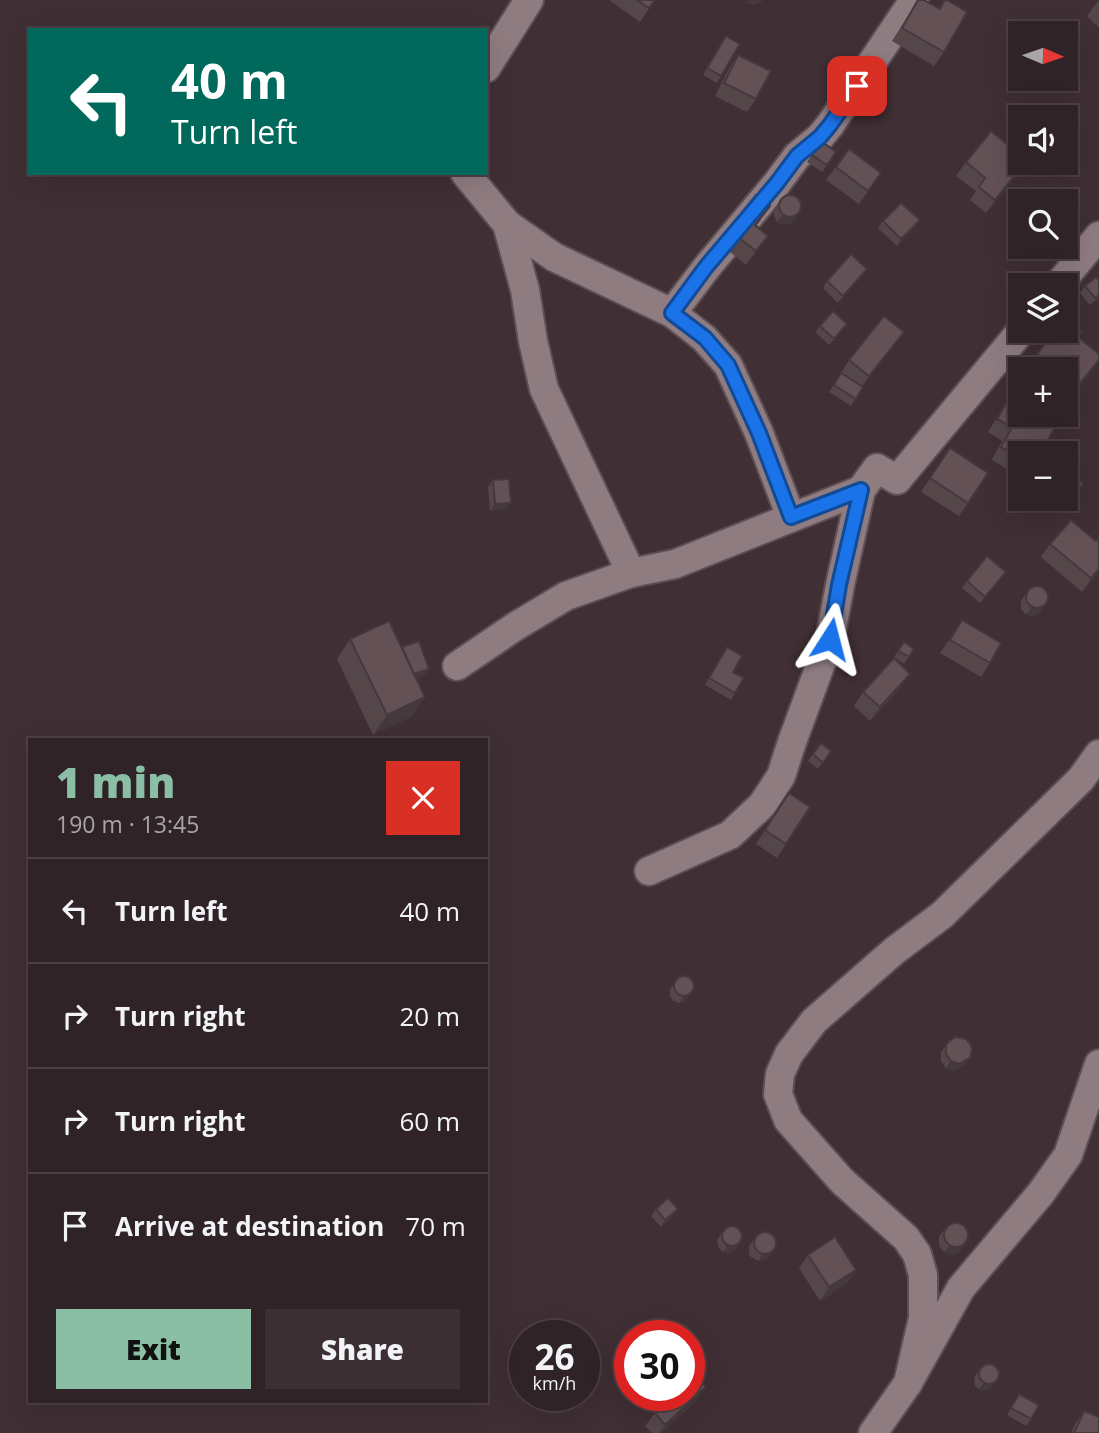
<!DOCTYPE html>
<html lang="en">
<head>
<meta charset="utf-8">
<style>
  :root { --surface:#302327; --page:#3c2f33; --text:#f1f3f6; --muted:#a8a4a7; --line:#4b4044; --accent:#8abfa5 }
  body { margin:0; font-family:"Open Sans",sans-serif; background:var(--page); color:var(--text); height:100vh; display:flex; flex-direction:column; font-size:26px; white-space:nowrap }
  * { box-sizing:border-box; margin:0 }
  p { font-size:23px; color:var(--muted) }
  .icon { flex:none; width:38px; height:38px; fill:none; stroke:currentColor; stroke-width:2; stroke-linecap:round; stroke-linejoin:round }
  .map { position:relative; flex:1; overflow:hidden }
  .details { position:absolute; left:28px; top:738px; width:460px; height:665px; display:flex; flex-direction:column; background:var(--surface); border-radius:0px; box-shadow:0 7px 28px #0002,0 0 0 2px var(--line) }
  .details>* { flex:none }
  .guide { position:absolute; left:28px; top:28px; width:460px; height:147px; border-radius:0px; box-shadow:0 7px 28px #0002,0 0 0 2px var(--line); background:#00695c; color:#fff; overflow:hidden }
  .needle { width:46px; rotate:92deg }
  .tools { position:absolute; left:1008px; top:21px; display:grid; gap:14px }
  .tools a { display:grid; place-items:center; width:70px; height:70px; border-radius:0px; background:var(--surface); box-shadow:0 7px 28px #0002,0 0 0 2px var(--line); font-size:35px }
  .speed { position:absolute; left:509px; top:1320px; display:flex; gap:14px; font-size:35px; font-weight:700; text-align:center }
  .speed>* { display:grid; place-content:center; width:91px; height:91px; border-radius:50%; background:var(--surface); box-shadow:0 7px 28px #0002,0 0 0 2px var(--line); line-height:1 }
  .speed small { font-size:18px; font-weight:400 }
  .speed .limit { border:10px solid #d22; background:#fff; color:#111 }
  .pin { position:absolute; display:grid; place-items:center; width:60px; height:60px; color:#fff; margin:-30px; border-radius:14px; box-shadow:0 4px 10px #0006 }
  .me { position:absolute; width:77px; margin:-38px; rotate:9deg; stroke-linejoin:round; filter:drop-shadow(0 0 5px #0008) }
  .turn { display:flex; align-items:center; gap:24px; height:147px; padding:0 28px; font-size:32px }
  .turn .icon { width:91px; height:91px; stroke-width:2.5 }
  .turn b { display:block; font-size:49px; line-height:60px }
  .round { display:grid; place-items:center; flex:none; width:74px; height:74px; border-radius:0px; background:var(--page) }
  .summary { display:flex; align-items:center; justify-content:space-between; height:119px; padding:0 28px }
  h1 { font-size:42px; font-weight:800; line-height:52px; color:var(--accent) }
  .action { display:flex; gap:14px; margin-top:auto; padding:14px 28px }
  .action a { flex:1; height:80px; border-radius:0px; background:var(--accent); color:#111; font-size:28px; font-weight:800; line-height:80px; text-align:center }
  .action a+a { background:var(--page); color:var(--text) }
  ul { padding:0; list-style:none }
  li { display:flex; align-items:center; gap:21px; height:105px; padding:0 28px; border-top:2px solid var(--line) }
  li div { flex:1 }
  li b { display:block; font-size:26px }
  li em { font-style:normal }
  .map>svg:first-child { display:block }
</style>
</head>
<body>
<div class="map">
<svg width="1099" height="1433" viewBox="0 0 1099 1433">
  <rect width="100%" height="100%" fill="#402f34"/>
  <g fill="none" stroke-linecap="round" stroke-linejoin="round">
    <g stroke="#5c4e52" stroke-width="32">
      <g id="street">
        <polyline points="486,68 529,0"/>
        <polyline points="465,173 507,224 554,257 672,313 704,338 728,365 759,433 791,517"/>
        <polyline points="507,224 525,290 533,341 544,389 631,573"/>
        <polyline points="1058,285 1099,236"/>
        <polyline points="672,313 707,267 777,183 797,156 820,137 830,125 914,0"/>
        <polyline points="457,666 516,626 566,596 631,573 675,564 861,490"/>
        <polyline points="649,871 730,835 762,805 781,776 792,742 830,639 840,585 861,490 877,468 897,480 1021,331"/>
        <polyline points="908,1383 923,1318 923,1275 917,1254 906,1238 842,1181 788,1120 778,1094 780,1074 789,1054 814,1021 894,951 942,915 1081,779 1099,754"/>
        <polyline points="873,1433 908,1383 961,1288 1041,1193 1068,1155 1099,1064"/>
      </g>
    </g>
    <use href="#street" stroke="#8f7c81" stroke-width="28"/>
  </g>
  <g fill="#55464a">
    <polygon points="609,0 655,0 640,22"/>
    <polygon points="918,0 939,9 945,0 944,52 934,66 892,41"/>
    <polygon points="1099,0 1099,28 1087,16"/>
    <polygon points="726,36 721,76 717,83 703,75"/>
    <polygon points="738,55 756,99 747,112 715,96 729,68"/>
    <polygon points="821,141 836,152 822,172 807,162"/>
    <polygon points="849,149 881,173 859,204 826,180"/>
    <polygon points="966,162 1026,163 986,213 970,200 976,191 956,176"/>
    <polygon points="779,202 796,218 791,223 784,225 777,222 774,216 774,209"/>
    <polygon points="761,220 756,226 768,236 746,265 719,243 729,230"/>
    <polygon points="920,220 915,227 897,246 878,228 883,221"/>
    <polygon points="862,275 838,303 823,288 827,281"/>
    <polygon points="1085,286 1099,297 1090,305 1080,293"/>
    <polygon points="820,326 842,331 829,345 815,332"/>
    <polygon points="904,332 862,386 851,406 829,392 849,360"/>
    <polygon points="1078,337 1099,360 1069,400 1066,397 1066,369 1030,369 1027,367 1037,354"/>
    <polygon points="1009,398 1020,453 1020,477 992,460 1002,441 988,432"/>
    <polygon points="941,462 968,503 959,516 921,492"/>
    <polygon points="493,480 506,509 490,511 488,487"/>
    <polygon points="1083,484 1079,491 1058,512 1044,499 1066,499"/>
    <polygon points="1050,544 1099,571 1082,592 1041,557"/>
    <polygon points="1006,572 980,603 962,588 967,581"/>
    <polygon points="1030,587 1041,611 1035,616 1026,615 1021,609 1021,601"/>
    <polygon points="962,620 990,663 981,677 940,653"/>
    <polygon points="350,639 402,647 429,669 424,675 416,678 412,716 373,735 337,659"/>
    <polygon points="904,642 914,649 904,664 894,657"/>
    <polygon points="727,647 733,672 735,693 731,700 705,685"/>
    <polygon points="901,687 870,721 854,706 863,692"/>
    <polygon points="821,743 831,751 818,769 808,761"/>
    <polygon points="789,793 786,844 777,858 756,844"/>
    <polygon points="679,978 694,990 685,1001 679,1003 673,1001 670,996 670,989"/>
    <polygon points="949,1041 965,1065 954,1071 946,1068 941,1061 941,1052"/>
    <polygon points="656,1209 673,1215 661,1227 651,1216"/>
    <polygon points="726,1227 736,1248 730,1253 723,1252 718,1247 717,1240"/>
    <polygon points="946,1227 960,1251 953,1255 944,1252 939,1246 939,1237"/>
    <polygon points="754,1239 773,1250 769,1257 765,1260 758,1261 751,1257 749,1254 749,1246"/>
    <polygon points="808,1255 856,1270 847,1283 820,1301 799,1268"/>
    <polygon points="980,1369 998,1379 989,1389 984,1390 979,1389 975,1386 974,1381 975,1376"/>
    <polygon points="1019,1394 1031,1419 1026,1426 1007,1415"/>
    <polygon points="697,1400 661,1433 652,1433 645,1426 655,1413"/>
    <polygon points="1084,1411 1099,1433 1071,1433 1075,1424"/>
  </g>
  <g fill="#45393c">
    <polygon points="748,0 763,0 760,3 753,5 746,3"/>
    <polygon points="1026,163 1018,174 986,213 995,200"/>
    <polygon points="801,211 791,223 784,225 777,222 782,216"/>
    <polygon points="920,220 915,227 897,246 901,239"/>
    <polygon points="904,332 894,345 860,389 869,376"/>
    <polygon points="1099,360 1093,370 1069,400 1078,386"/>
    <polygon points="1083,484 1079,491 1058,512 1063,505"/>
    <polygon points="511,503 506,509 490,511 495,504"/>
    <polygon points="1099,569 1099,571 1082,592 1091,578"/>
    <polygon points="1046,605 1041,611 1035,616 1026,615 1031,608"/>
    <polygon points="429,669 424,675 407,682 412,675"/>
    <polygon points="910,674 901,687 870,721 880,707"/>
    <polygon points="425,697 412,716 373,735 387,715"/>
    <polygon points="694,990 685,1001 679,1003 684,997"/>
    <polygon points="970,1058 965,1065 954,1071 946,1068 951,1061"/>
    <polygon points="678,1209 673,1215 661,1227 665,1220"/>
    <polygon points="741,1242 736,1248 730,1253 723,1252 728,1245"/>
    <polygon points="965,1244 960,1251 953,1255 944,1252 949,1246"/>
    <polygon points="773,1250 769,1257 765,1260 758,1261 763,1254"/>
    <polygon points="856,1270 847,1283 820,1301 829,1287"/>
    <polygon points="998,1379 989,1389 984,1390 979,1389 984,1383"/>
    <polygon points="706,1387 697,1400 661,1433 659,1433 665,1425"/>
  </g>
  <g fill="#635156" stroke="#45393c" stroke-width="2">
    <polygon points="637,0 655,0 649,8"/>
    <polygon points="918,0 924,0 940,9 945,0 947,0 967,12 944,52 902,28"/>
    <polygon points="726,36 740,44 721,76 707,68"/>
    <polygon points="738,55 771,71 756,99 724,83"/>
    <polygon points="991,131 1020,155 1020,163 1025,163 995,200 979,187 985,178 966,162"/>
    <polygon points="821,141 836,152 827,165 812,155"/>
    <polygon points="849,149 881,173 868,191 836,167"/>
    <circle cx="790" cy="206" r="11"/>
    <polygon points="756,195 770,206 755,225 768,236 756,251 729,230"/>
    <polygon points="901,203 920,220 901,239 883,221"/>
    <polygon points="851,254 867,269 843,296 827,281"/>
    <polygon points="1096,277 1099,280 1099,295 1095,298 1085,286"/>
    <polygon points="833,311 847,324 834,339 820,326"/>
    <polygon points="884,316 904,332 869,376 849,360"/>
    <polygon points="1066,318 1082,332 1078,337 1099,354 1099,360 1078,386 1066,377 1066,369 1057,369 1037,354 1055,331 1066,331"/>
    <polygon points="841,373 863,387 856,399 834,385"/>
    <polygon points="1009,398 1020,405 1020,415 1037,415 1056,426 1040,453 1020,453 1020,458 1001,447 1012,427 997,419"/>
    <polygon points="950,448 988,473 968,503 930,478"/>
    <polygon points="1068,470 1083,484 1063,505 1056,499 1066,499 1066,471"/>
    <polygon points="509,479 511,503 495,504 493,480"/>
    <polygon points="1071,520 1096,541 1099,537 1099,569 1091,578 1050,544"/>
    <polygon points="987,556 1006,572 985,597 967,581"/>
    <circle cx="1037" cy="597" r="11"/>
    <polygon points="962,620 1001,643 990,663 950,640"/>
    <polygon points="389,621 425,697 387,715 350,639"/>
    <polygon points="419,641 429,669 414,674 402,647"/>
    <polygon points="904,642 914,649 909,657 898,651"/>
    <polygon points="727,647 742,656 733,672 744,678 735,693 709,678"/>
    <polygon points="894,658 910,674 880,707 863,692"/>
    <polygon points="821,743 831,751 823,763 813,754"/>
    <polygon points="789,793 810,807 786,844 765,830"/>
    <circle cx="684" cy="986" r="10"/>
    <polygon points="956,1037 966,1039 971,1045 972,1050 970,1058 959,1064 951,1061 946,1054 946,1045 949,1041"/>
    <polygon points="668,1198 678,1209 665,1220 656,1209"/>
    <circle cx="956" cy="1235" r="12"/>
    <circle cx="732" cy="1236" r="10"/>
    <circle cx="765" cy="1243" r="11"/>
    <polygon points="835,1237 856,1270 829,1287 808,1255"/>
    <circle cx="989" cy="1374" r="10"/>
    <polygon points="696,1375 706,1387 665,1425 655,1413 674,1395 690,1395 690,1381"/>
    <polygon points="1019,1394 1039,1405 1031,1419 1011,1408"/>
    <polygon points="1084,1411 1099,1417 1099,1433 1074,1433"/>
  </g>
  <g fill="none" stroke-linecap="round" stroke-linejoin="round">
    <g stroke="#114b97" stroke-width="18">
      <polyline id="route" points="830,639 839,585 861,490 791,517 759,433 728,365 705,338 672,313 706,267 777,183 797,156 820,137 830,125 857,86"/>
    </g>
    <use href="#route" stroke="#1a73e8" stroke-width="12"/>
  </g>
</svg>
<div class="tools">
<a><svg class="needle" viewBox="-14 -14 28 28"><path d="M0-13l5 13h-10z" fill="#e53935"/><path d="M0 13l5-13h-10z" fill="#a8a4a7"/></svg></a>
<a><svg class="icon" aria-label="sound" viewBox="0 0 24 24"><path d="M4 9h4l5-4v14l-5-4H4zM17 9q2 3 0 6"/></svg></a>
<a><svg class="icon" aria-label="search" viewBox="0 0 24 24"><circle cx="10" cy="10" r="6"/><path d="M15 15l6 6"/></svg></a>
<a><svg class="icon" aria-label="layers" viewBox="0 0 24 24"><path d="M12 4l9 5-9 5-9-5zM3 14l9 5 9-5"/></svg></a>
<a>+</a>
<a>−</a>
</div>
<div class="speed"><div>26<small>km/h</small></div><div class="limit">30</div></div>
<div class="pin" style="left:857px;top:86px;background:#d93025"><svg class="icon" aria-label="arrive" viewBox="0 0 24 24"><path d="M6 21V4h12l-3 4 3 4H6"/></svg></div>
<svg class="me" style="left:830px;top:639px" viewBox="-20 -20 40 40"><path d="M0-17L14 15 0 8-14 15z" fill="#1a73e8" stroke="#fff" stroke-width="4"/></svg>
<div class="guide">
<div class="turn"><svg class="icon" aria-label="left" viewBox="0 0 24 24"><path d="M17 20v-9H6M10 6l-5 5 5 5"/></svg><div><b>40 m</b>Turn left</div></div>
</div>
<section class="details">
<div class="summary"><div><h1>1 min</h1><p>190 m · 13:45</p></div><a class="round" style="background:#d93025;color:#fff"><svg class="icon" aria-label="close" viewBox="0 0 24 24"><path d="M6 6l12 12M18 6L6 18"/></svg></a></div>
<ul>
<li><svg class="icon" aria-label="left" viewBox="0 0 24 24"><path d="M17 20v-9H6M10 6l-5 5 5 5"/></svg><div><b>Turn left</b></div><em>40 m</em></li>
<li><svg class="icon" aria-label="right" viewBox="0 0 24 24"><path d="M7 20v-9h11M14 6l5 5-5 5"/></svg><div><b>Turn right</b></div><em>20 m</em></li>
<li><svg class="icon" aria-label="right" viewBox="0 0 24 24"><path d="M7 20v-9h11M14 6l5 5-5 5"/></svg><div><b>Turn right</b></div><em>60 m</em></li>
<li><svg class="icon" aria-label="arrive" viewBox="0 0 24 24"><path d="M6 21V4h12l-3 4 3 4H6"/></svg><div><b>Arrive at destination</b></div><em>70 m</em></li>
</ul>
<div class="action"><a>Exit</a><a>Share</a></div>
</section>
</div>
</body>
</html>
